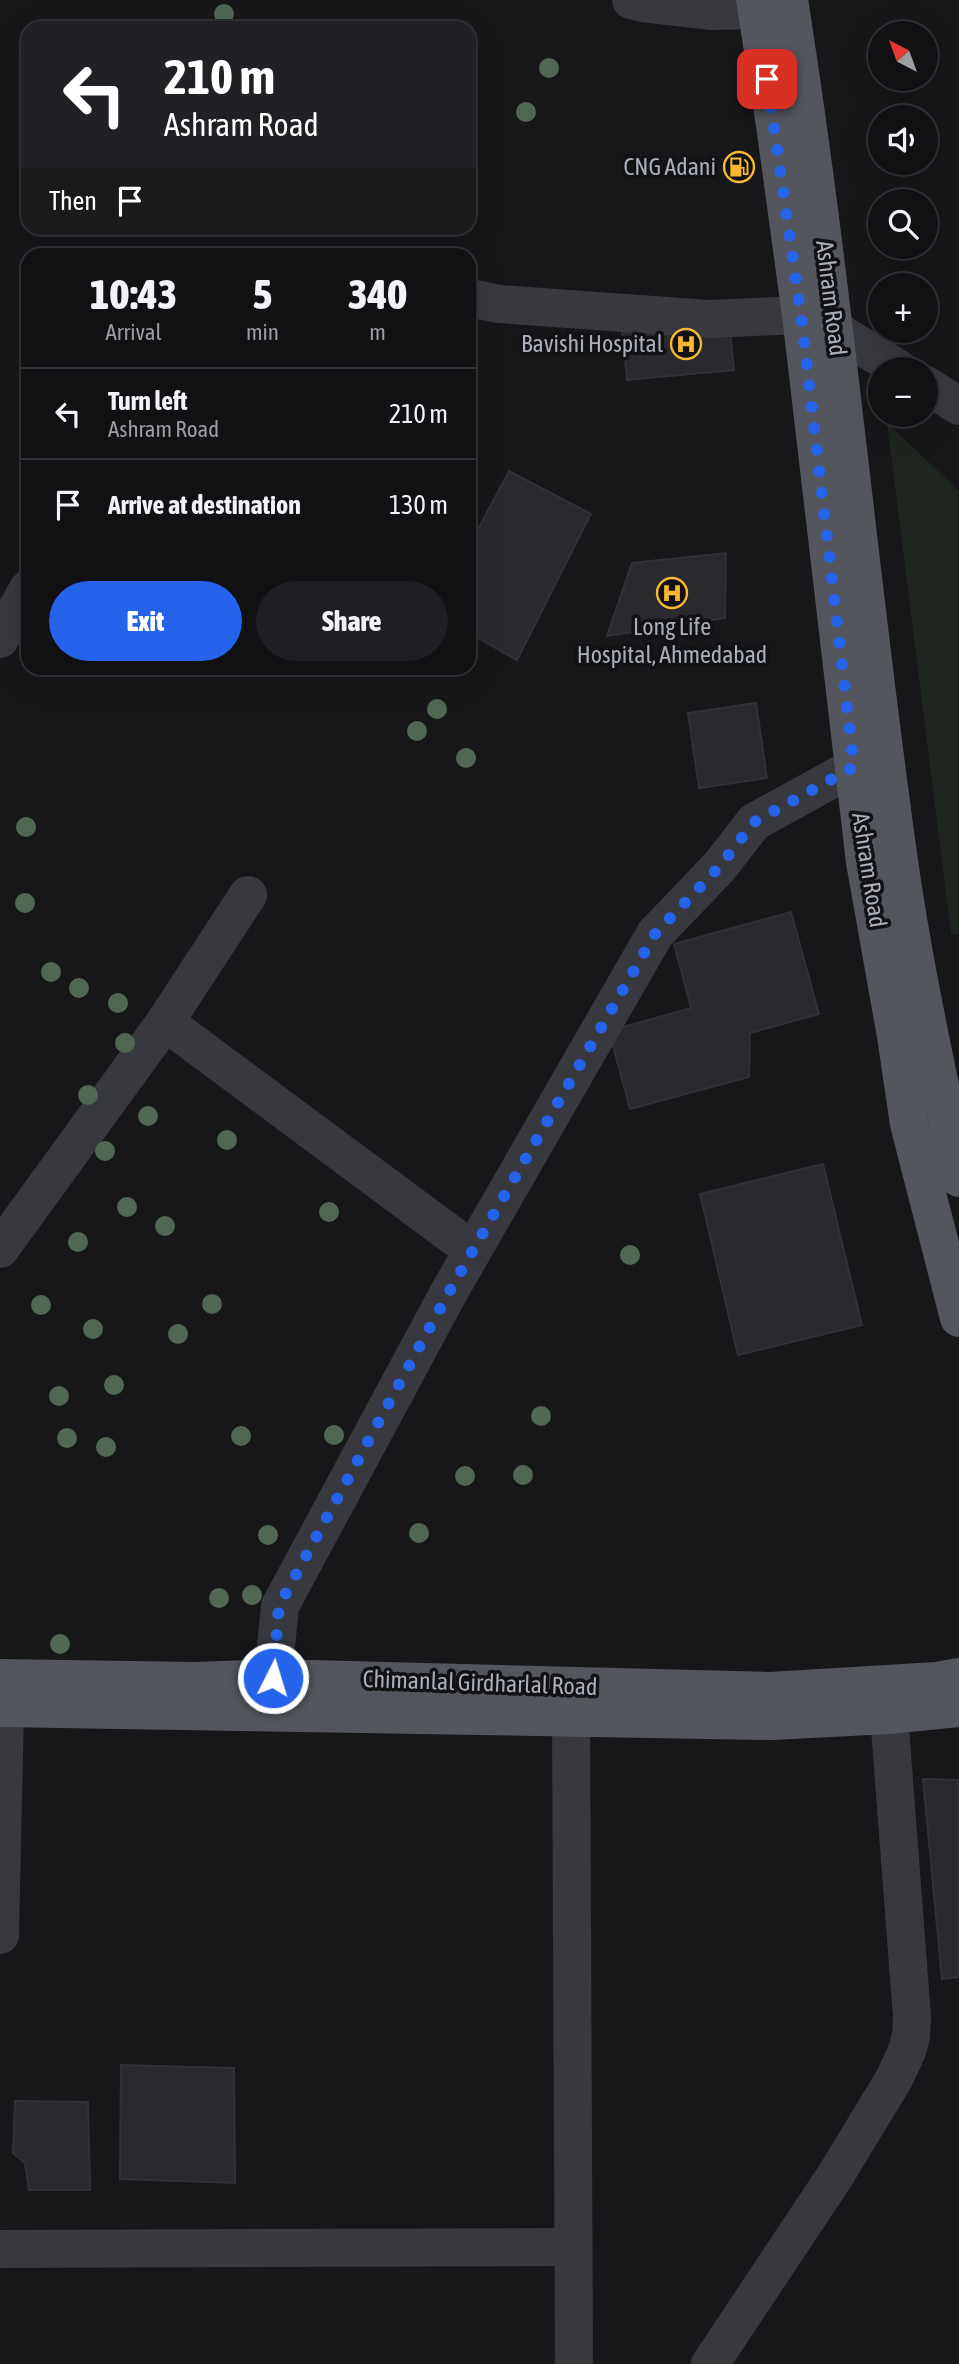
<!DOCTYPE html>
<html lang="en">
<head>
<meta charset="utf-8">
<style>
  :root { --surface:#111114; --page:#1e1f22; --text:#f1f3f6; --muted:#9c9da0; --line:#303134; --accent:#2563eb }
  body { margin:0; font-family:"Asap Condensed",sans-serif; background:var(--page); color:var(--text); height:100vh; display:flex; flex-direction:column; font-size:26px; white-space:nowrap }
  * { box-sizing:border-box; margin:0 }
  p { font-size:23px; color:var(--muted) }
  .icon { flex:none; width:38px; height:38px; fill:none; stroke:currentColor; stroke-width:2; stroke-linecap:round; stroke-linejoin:round }
  .map { position:relative; flex:1; overflow:hidden }
  .panel { position:absolute; left:21px; top:248px; width:455px; height:427px; display:flex; flex-direction:column; background:var(--surface); border-radius:21px; box-shadow:0 7px 28px #0002,0 0 0 2px var(--line) }
  .panel>* { flex:none }
  .guide { position:absolute; left:21px; top:21px; width:455px; height:214px; border-radius:21px; box-shadow:0 7px 28px #0002,0 0 0 2px var(--line); background:#202124; color:#fff; overflow:hidden }
  .needle { width:46px; rotate:319deg }
  .buttons { position:absolute; left:868px; top:21px; display:grid; gap:14px }
  .buttons a { display:grid; place-items:center; width:70px; height:70px; border-radius:50%; background:var(--surface); box-shadow:0 7px 28px #0002,0 0 0 2px var(--line); font-size:35px }
  .pin { position:absolute; display:grid; place-items:center; width:60px; height:60px; color:#fff; margin:-30px; border-radius:14px; box-shadow:0 4px 10px #0006 }
  .me { position:absolute; width:77px; margin:-38px; rotate:5deg; stroke-linejoin:round; filter:drop-shadow(0 0 5px #0008) }
  .turn { display:flex; align-items:center; gap:24px; height:147px; padding:0 28px; font-size:32px }
  .turn .icon { width:91px; height:91px; stroke-width:2.5 }
  .turn b { display:block; font-size:49px; line-height:60px }
  .then { display:flex; align-items:center; height:66px; padding:0 28px; background:#0003; gap:14px; font-size:26px }
  .eta { display:flex; justify-content:space-evenly; align-items:center; height:119px; text-align:center }
  .eta b { font-size:42px; font-weight:800; line-height:49px }
  .primary-button { display:flex; gap:14px; margin-top:auto; padding:14px 28px }
  .primary-button a { flex:1; height:80px; border-radius:42px; background:var(--accent); color:#fff; font-size:28px; font-weight:800; line-height:80px; text-align:center }
  .primary-button a+a { background:var(--page); color:var(--text) }
  ul { padding:0; list-style:none }
  li { display:flex; align-items:center; gap:21px; height:91px; padding:0 28px; border-top:2px solid var(--line) }
  li div { flex:1 }
  li b { display:block; font-size:26px }
  li em { font-style:normal }
  .map>svg:first-child { display:block }
</style>
</head>
<body>
<div class="map">
<svg width="959" height="2364" viewBox="0 0 959 2364">
  <rect width="100%" height="100%" fill="#17171a"/>
  <polygon fill="#1d251e" points="887,423 959,491 959,934 951,934"/>
  <g fill="#2a2a2e" stroke="#313136" stroke-width="2">
    <polygon points="729,321 734,370 627,380 622,331"/>
    <polygon points="509,471 591,514 517,660 469,633 469,546"/>
    <polygon points="726,553 725,618 607,636 632,563"/>
    <polygon points="756,703 767,778 699,788 688,713"/>
    <polygon points="791,912 819,1014 750,1033 749,1077 630,1109 609,1031 691,1008 674,944"/>
    <polygon points="823,1164 862,1325 738,1355 700,1194"/>
    <polygon points="923,1779 959,1780 959,1977 942,1979"/>
    <polygon points="121,2065 234,2068 235,2183 120,2179"/>
    <polygon points="15,2101 88,2102 90,2190 29,2190 25,2163 13,2153"/>
  </g>
  <g fill="none" stroke-linecap="round" stroke-linejoin="round">
    <g stroke="#38393f" stroke-width="38">
      <polyline points="631,0 642,3 712,11 756,10"/>
      <polyline points="469,298 499,304 708,319 801,315"/>
      <polyline points="835,330 899,369"/>
      <polyline points="926,385 959,406"/>
      <polyline points="0,639 28,589"/>
      <polyline points="165,1022 472,1250"/>
      <polyline points="0,1249 165,1022 248,895"/>
      <polyline points="273,1678 280,1606 449,1292 655,934 720,866 754,822 854,767"/>
      <polyline points="571,1717 574,2364"/>
      <polyline points="0,1935 5,1708"/>
      <polyline points="0,2249 573,2247"/>
      <polyline points="710,2364 835,2176 894,2079 907,2051 911,2036 912,2017 889,1715"/>
    </g>
    <g stroke="#54565e" stroke-width="38">
      <polyline points="755,0 775,125 801,315 865,862 896,1036 909,1124 959,1318"/>
      <path d="M789,0C834,284 858,570 898,854C913,963 937,1070 959,1178"/>
      <polyline points="0,1678 196,1681 273,1678 770,1691 937,1681 959,1677"/>
      <polyline points="0,1708 771,1721 889,1715 959,1708"/>
    </g>
  </g>
  <g fill="#516653">
    <circle cx="224" cy="14" r="10"/>
    <circle cx="549" cy="68" r="10"/>
    <circle cx="526" cy="112" r="10"/>
    <circle cx="437" cy="709" r="10"/>
    <circle cx="417" cy="731" r="10"/>
    <circle cx="466" cy="758" r="10"/>
    <circle cx="26" cy="827" r="10"/>
    <circle cx="25" cy="903" r="10"/>
    <circle cx="51" cy="972" r="10"/>
    <circle cx="79" cy="988" r="10"/>
    <circle cx="118" cy="1003" r="10"/>
    <circle cx="125" cy="1043" r="10"/>
    <circle cx="88" cy="1095" r="10"/>
    <circle cx="148" cy="1116" r="10"/>
    <circle cx="227" cy="1140" r="10"/>
    <circle cx="105" cy="1151" r="10"/>
    <circle cx="127" cy="1207" r="10"/>
    <circle cx="329" cy="1212" r="10"/>
    <circle cx="165" cy="1226" r="10"/>
    <circle cx="78" cy="1242" r="10"/>
    <circle cx="630" cy="1255" r="10"/>
    <circle cx="212" cy="1304" r="10"/>
    <circle cx="41" cy="1305" r="10"/>
    <circle cx="93" cy="1329" r="10"/>
    <circle cx="178" cy="1334" r="10"/>
    <circle cx="114" cy="1385" r="10"/>
    <circle cx="59" cy="1396" r="10"/>
    <circle cx="541" cy="1416" r="10"/>
    <circle cx="334" cy="1435" r="10"/>
    <circle cx="241" cy="1436" r="10"/>
    <circle cx="67" cy="1438" r="10"/>
    <circle cx="106" cy="1447" r="10"/>
    <circle cx="523" cy="1475" r="10"/>
    <circle cx="465" cy="1476" r="10"/>
    <circle cx="419" cy="1533" r="10"/>
    <circle cx="268" cy="1535" r="10"/>
    <circle cx="252" cy="1595" r="10"/>
    <circle cx="219" cy="1598" r="10"/>
    <circle cx="60" cy="1644" r="10"/>
  </g>
  <g fill="none" stroke-linecap="round" stroke-linejoin="round">
    <polyline stroke="#2563eb" stroke-width="12" stroke-dasharray="0 21.6" points="273,1678 279,1606 449,1292 655,934 720,866 754,822 854,767 801,315 767,79"/>
  </g>
  <defs>
    <g id="fuel-ring" transform="scale(1.575)"><circle r="9.5" fill="#121215" stroke="#f9b830" stroke-width="1.5"/><path d="M-5.5-6h7V0h2V4h1.3V-2.5L3-4.5l.8-.8L6-3V5H2.5V1h-1V6h-7ZM-4.2-4.7v3.2H.2V-4.7Z" fill="#f9b830"/></g>
    <g id="hospital-ring" transform="scale(1.575)"><circle r="9.5" fill="#121215" stroke="#f9b830" stroke-width="1.5"/><path d="M-5-5h3v3.5h4V-5h3V5h-3V1.5h-4V5h-3Z" fill="#f9b830"/></g>
  </defs>
  <g fill-rule="evenodd">
    <use href="#fuel-ring" x="739" y="167"/>
    <use href="#hospital-ring" x="686" y="344"/>
    <use href="#hospital-ring" x="672" y="593"/>
  </g>
  <g text-anchor="middle" stroke-width="7" stroke-linejoin="round" paint-order="stroke">
    <g font-size="24" fill="#a9aeba" stroke="#121215" text-anchor="end">
      <text x="716" y="175">CNG Adani</text>
      <text x="663" y="352">Bavishi Hospital</text>
      <text x="672" y="635" text-anchor="middle">Long Life<tspan x="672" dy="28">Hospital, Ahmedabad</tspan></text>
    </g>
    <g font-size="24" fill="#a9aeba" stroke="#121215">
      <text transform="translate(831 298) rotate(83)" y="8">Ashram Road</text>
      <text transform="translate(869 870) rotate(81)" y="8">Ashram Road</text>
      <text transform="translate(480 1683) rotate(2)" y="8">Chimanlal Girdharlal Road</text>
    </g>
  </g>
</svg>
<div class="buttons">
<a><svg class="needle" viewBox="-14 -14 28 28"><path d="M0-13l5 13h-10z" fill="#e53935"/><path d="M0 13l5-13h-10z" fill="#9c9da0"/></svg></a>
<a><svg class="icon" aria-label="sound" viewBox="0 0 24 24"><path d="M4 9h4l5-4v14l-5-4H4zM17 9q2 3 0 6"/></svg></a>
<a><svg class="icon" aria-label="search" viewBox="0 0 24 24"><circle cx="10" cy="10" r="6"/><path d="M15 15l6 6"/></svg></a>
<a>+</a>
<a>−</a>
</div>
<div class="pin" style="left:767px;top:79px;background:#d93025"><svg class="icon" aria-label="arrive" viewBox="0 0 24 24"><path d="M6 21V4h12l-3 4 3 4H6"/></svg></div>
<svg class="me" style="left:273px;top:1678px" viewBox="-20 -20 40 40"><circle r="17" fill="#2563eb" stroke="#fff" stroke-width="3"/><path d="M0-11L8 9 0 5-8 9z" fill="#fff"/></svg>
<div class="guide">
<div class="turn"><svg class="icon" aria-label="left" viewBox="0 0 24 24"><path d="M17 20v-9H6M10 6l-5 5 5 5"/></svg><div><b>210 m</b>Ashram Road</div></div>
<div class="then">Then<svg class="icon" aria-label="arrive" viewBox="0 0 24 24"><path d="M6 21V4h12l-3 4 3 4H6"/></svg></div>
</div>
<section class="panel">
<div class="eta">
<div><b>10:43</b><p>Arrival</p></div>
<div><b>5</b><p>min</p></div>
<div><b>340</b><p>m</p></div>
</div>
<ul>
<li><svg class="icon" aria-label="left" viewBox="0 0 24 24"><path d="M17 20v-9H6M10 6l-5 5 5 5"/></svg><div><b>Turn left</b><p>Ashram Road</p></div><em>210 m</em></li>
<li><svg class="icon" aria-label="arrive" viewBox="0 0 24 24"><path d="M6 21V4h12l-3 4 3 4H6"/></svg><div><b>Arrive at destination</b></div><em>130 m</em></li>
</ul>
<div class="primary-button"><a>Exit</a><a>Share</a></div>
</section>
</div>
</body>
</html>
